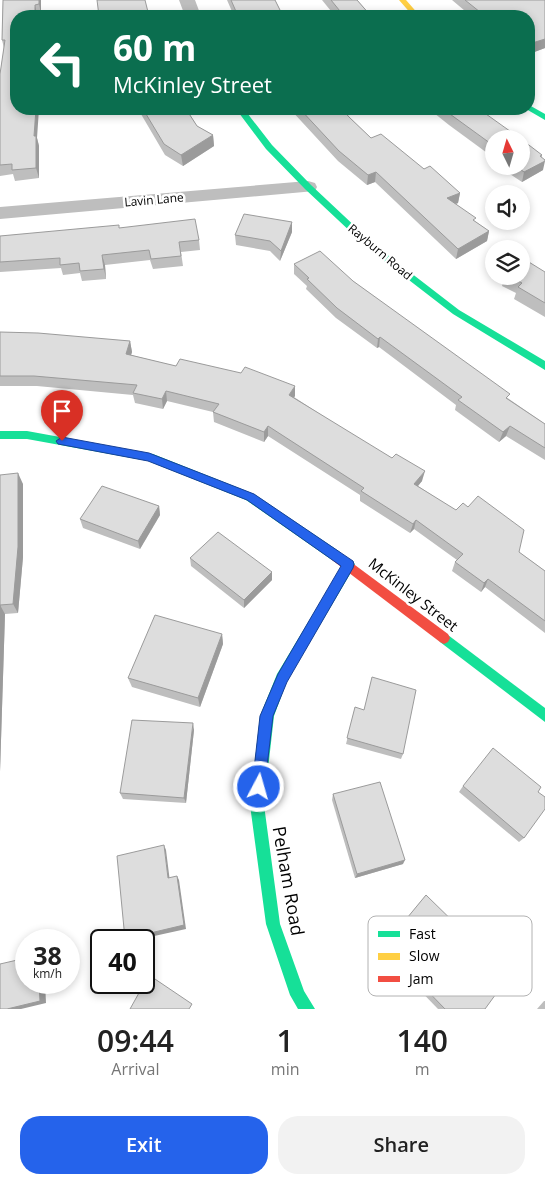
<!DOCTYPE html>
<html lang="en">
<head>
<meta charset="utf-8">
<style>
  :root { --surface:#fff; --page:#f2f2f2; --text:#222; --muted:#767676; --accent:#2563eb }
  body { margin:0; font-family:"Open Sans",sans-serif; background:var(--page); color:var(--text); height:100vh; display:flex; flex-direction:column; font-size:19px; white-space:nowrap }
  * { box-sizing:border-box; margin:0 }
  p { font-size:16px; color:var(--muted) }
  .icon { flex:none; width:28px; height:28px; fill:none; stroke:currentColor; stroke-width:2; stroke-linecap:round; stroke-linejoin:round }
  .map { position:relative; height:1009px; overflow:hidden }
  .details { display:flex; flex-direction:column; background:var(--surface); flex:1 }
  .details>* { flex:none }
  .top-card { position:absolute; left:10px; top:10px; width:525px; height:105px; border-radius:20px; box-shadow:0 2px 8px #0003; background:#0b6e4f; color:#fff; overflow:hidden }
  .needle { width:32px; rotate:355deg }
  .fabs { position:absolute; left:485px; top:130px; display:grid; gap:10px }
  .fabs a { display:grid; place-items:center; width:45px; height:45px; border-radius:50%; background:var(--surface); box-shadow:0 2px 8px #0003; font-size:25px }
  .speed { position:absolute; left:15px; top:929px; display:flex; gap:10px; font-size:25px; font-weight:700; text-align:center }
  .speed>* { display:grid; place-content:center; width:65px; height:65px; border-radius:50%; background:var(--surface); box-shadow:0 2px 8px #0003; line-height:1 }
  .speed small { font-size:12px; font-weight:400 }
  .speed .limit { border:2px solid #111; border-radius:8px; background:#fff; color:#111 }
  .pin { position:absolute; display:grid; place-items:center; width:42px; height:42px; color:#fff; margin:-51px -21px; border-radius:50% 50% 50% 0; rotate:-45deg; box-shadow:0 0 5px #0007 }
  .pin .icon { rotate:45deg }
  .me { position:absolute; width:55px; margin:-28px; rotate:6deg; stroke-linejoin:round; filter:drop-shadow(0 0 4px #0008) }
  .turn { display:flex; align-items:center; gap:18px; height:105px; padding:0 20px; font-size:22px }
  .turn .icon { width:65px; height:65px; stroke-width:2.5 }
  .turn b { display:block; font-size:35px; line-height:42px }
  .eta { display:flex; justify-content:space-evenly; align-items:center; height:85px; text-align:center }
  .eta b { font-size:30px; font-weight:600; line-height:35px }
  .button { display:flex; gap:10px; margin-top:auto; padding:10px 20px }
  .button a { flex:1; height:58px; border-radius:20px; background:var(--accent); color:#fff; font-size:20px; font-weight:600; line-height:58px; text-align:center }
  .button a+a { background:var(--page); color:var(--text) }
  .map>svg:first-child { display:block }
</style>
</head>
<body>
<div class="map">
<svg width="545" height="1009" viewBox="0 0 545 1009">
  <rect width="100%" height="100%" fill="#fff"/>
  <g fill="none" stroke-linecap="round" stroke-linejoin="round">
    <g fill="#bebebe" fill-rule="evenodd">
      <polygon points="179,0 195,0 201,16 185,16"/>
      <polygon points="308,181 315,183 317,187 315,191 0,219 0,207"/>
    </g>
    <g fill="#16e098" fill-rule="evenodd">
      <polygon points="529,105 545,114 545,120 526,109 529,109"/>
      <polygon points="236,109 244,109 272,145 311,185 376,246 459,310 545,361 545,370 453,314 370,250 305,189 266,149"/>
      <polygon points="0,431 27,431 153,454 254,494 340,552 342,556 340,560 336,561 332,560 246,500 148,461 27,439 0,439"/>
      <polygon points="349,560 353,561 355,565 353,569 287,681 274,716 264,805 280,924 304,991 315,1009 298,1009 290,995 266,924 250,805 260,716 277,674 345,561"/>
      <polygon points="444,632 545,708 545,722 440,642 438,638 440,634"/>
    </g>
    <polygon fill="#ffcf43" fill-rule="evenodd" points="399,0 406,0 420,16 413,16"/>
    <polygon fill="#f24e42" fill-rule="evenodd" points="336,551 448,634 450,638 448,642 444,644 440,642 332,560 330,556 332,552"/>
  </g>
  <g fill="#bebebe">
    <polygon points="3,0 41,0 41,14 37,15 37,138 39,146 39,178 15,181 13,174 0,176 0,74 4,48 2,40"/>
    <polygon points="227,0 275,0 283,16 234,16"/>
    <polygon points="322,0 357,0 371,16 335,16"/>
    <polygon points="452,0 545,0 545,48 529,54 529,16 471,16"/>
    <polygon points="138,109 186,109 197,126 213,135 214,146 183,166 165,155"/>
    <polygon points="290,109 342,109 349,117 371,138 424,169 460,193 458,203 456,204 476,222 489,231 487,241 456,259 375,182 367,185 338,161"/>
    <polygon points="429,109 479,109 494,139 494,158 449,125"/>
    <polygon points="542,157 543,170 522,182 498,166 521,166"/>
    <polygon points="292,222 292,232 280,261 270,251 236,245 235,235"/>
    <polygon points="119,228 199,240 200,250 181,252 183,266 153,269 150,260 105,265 106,279 82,281 80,273 63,275 61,268 0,272 0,236"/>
    <polygon points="294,264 353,281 509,399 545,424 545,460 506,436 499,442 455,410 456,405 379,347 377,348 336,318 306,289 307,286 294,274"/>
    <polygon points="545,272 545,317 514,299 516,293 502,286 505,276 521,276"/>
    <polygon points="0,332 130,341 132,352 131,355 295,396 294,397 422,481 418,486 519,552 545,571 545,633 485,587 481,592 452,571 455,562 457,560 414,529 410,533 360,501 360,495 268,436 264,442 214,422 213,412 167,401 163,409 135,403 133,395 37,386 0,386"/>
    <polygon points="0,475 23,484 23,557 18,613 5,614 0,772"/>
    <polygon points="159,506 160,515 140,549 83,528 80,519"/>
    <polygon points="190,558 272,580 244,608 191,566"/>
    <polygon points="222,634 223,644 200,707 132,687 128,678"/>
    <polygon points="355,707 403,754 401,759 346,744"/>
    <polygon points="194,730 186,803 123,799 120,793"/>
    <polygon points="463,786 538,792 524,838 519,842 459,792"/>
    <polygon points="333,794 403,864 355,878 332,800"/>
    <polygon points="426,895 485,1009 438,1009 381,950"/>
    <polygon points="544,1001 545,1001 545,1009 537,1009"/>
  </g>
  <g fill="#9b9b9b">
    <polygon points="39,0 41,0 41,14 39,4"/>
    <polygon points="35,5 37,15 37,16 35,16"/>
    <polygon points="545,39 545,48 529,54 529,44"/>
    <polygon points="36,109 39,109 37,138 39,146 39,178 36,168 34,136"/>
    <polygon points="213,135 214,146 183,166 181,155"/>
    <polygon points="542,155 540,163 545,161 543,170 522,182 524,172 540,156"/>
    <polygon points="376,172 375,182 367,185 368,175"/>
    <polygon points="460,193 458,203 445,208 447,198"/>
    <polygon points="292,222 292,232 280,261 281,251"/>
    <polygon points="489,231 487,241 456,259 458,249"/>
    <polygon points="102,255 105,265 106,279 104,269"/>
    <polygon points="380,337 379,347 377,348 378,339"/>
    <polygon points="130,341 132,352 128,364 126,354"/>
    <polygon points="295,386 295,396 289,405 289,395"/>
    <polygon points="166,391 167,401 163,409 162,399"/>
    <polygon points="268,426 268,436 264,442 264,432"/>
    <polygon points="510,426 506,436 499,442 503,432"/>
    <polygon points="425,471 422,481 412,493 414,484"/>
    <polygon points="18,473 23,484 23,557 18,613 13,604"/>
    <polygon points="159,506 160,515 140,549 138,541"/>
    <polygon points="416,520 414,529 410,533 413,524"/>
    <polygon points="272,572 272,580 244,608 244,600"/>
    <polygon points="488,579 485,587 481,592 484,583"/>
    <polygon points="0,605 5,614 0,772"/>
    <polygon points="222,634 223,644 200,707 198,698"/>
    <polygon points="193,723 194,730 186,803 184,798"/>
    <polygon points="164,845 166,850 170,882 168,878"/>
    <polygon points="405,860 403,864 355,878 357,874"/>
    <polygon points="177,876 179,880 186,929 136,940 127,940 125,939"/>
    <polygon points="39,982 45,982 46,1003 21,1009 7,1009"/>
  </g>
  <g fill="#ddd" stroke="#9b9b9b">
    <polygon points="3,0 39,0 39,4 35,5 35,16 16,16 16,109 36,109 34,136 36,136 36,168 12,170 12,164 0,165 0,74 5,40 2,40"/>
    <polygon points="97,0 145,0 149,16 99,16"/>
    <polygon points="231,0 275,0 283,16 238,16"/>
    <polygon points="331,0 357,0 371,16 344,16"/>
    <polygon points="465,0 545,0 545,39 529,44 529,16 485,16"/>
    <polygon points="143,109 186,109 197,126 213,135 181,155 164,144"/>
    <polygon points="300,109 342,109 349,117 371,138 381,134 424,169 430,166 460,193 447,198 476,218 473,220 489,231 458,249 376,172 368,175 339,151"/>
    <polygon points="443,109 479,109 521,139 494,139 494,146"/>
    <polygon points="521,139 542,155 540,156 545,160 545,161 524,172 516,166 521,166"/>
    <polygon points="244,214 292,222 281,251 270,241 235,235"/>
    <polygon points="195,219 199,240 179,242 181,256 151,259 149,250 102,255 104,269 80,271 79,263 60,265 60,258 0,262 0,236 119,225 119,228"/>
    <polygon points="320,251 353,281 510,394 506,398 545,424 545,448 510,426 503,432 458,400 462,397 380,337 378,339 337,308 307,279 309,278 294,264"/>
    <polygon points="524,259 545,272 545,303 518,287 522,283 509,276 521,276 521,261"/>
    <polygon points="0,332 38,333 130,341 126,354 176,366 180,359 241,373 245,367 295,386 289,395 392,458 396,454 425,471 414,484 456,510 463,503 468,507 478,496 524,530 519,552 545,571 545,621 488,579 484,583 455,562 463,554 416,520 413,524 361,491 364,488 268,426 264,432 213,412 219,404 166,391 162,399 133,393 137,385 34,376 0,376"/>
    <polygon points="18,473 18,547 13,604 0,605 0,613 0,475"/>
    <polygon points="102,486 159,506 138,541 80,519"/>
    <polygon points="218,532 272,572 244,600 190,558"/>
    <polygon points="155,615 222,634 198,698 128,678"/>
    <polygon points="372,677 416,690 403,754 347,738 355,707 364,710"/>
    <polygon points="132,720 193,723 184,798 120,793"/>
    <polygon points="493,748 541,787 538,792 545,797 545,809 524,838 463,786"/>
    <polygon points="380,782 405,860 357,874 333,794"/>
    <polygon points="164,845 168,878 177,876 184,925 125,939 117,856"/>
    <polygon points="426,895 509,976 485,1009 445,1009 384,946"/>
    <polygon points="26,958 26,982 39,982 40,1001 7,1009 0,1009 0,964"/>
    <polygon points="149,975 192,1004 189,1009 130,1009"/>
  </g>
  <polygon fill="#2563eb" stroke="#184099" points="62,437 149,453 254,494 353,561 354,564 353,568 287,682 273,716 264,792 259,794 254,792 252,787 260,716 278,674 341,566 247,500 148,461 58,444 56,441"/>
  <g text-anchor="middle" stroke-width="5" stroke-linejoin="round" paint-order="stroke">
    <g font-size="12" fill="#000" stroke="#fff">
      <text transform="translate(154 200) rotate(-5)" y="4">Lavin Lane</text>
      <text transform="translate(380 252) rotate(40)" y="4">Rayburn Road</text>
    </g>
    <g font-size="15" fill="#000" stroke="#fff">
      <text transform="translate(413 595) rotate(38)" y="5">McKinley Street</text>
    </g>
    <g font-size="18" fill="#000" stroke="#fff">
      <text transform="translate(288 881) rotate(80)" y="6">Pelham Road</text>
    </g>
  </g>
  <rect x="368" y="916" width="164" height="80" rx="8" fill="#fff" stroke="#b2b2b2" stroke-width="1"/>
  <rect x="378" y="931" width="22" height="6" fill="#16e098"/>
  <rect x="378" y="953" width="22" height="7" fill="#ffcf43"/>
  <rect x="378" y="976" width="22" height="6" fill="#f24e42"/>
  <g font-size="14" fill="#000">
    <text x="409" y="939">Fast</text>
    <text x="409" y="961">Slow</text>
    <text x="409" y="984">Jam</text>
  </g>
</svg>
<div class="fabs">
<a><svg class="needle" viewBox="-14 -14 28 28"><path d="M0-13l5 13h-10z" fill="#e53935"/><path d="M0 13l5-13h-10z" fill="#767676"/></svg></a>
<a><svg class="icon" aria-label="sound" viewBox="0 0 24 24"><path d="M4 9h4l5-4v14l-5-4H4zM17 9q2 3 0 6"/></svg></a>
<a><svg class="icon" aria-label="layers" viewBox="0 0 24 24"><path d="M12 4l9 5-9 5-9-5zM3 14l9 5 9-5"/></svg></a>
</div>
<div class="speed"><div>38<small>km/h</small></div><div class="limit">40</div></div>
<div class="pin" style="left:62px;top:441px;background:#d93025"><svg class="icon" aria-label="arrive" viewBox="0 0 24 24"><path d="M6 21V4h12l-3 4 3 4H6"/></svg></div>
<svg class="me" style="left:259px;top:787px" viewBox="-20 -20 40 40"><circle r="17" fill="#2563eb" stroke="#fff" stroke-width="3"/><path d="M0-11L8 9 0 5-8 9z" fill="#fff"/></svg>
<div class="top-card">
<div class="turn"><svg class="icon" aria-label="left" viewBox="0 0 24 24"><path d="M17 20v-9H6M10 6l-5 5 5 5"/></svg><div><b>60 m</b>McKinley Street</div></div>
</div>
</div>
<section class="details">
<div class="eta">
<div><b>09:44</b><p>Arrival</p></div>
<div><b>1</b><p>min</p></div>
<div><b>140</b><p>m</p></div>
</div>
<div class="button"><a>Exit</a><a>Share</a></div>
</section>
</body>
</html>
